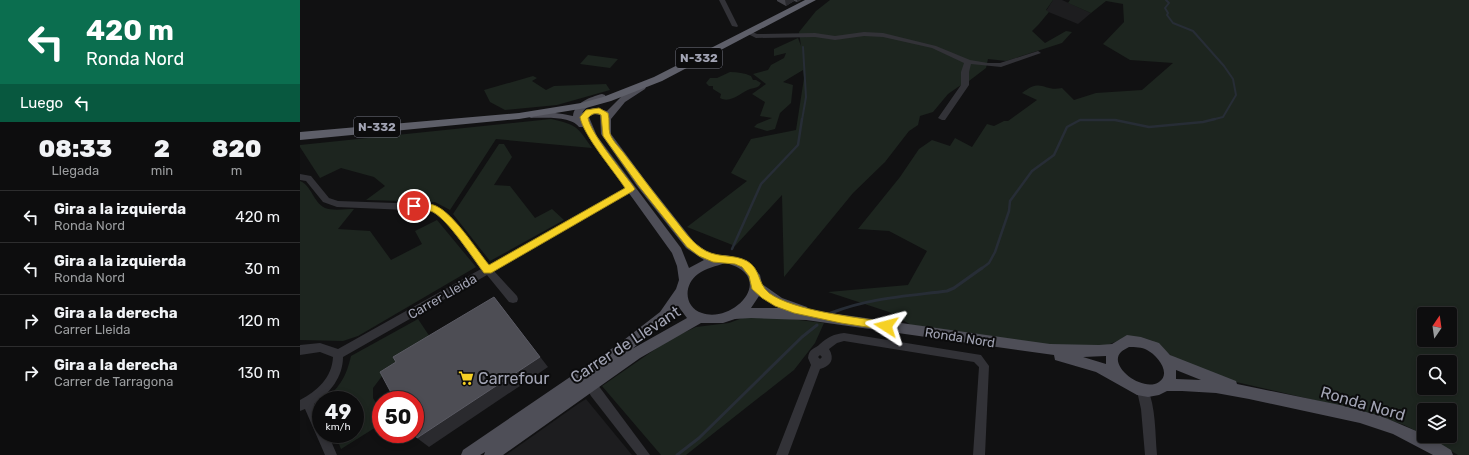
<!DOCTYPE html>
<html lang="es">
<head>
<meta charset="utf-8">
<style>
  :root { --surface:#0d0d0e; --page:#161617; --text:#f1f3f6; --muted:#9a9c9e; --line:#2d2d2e }
  body { margin:0; font-family:Rubik,sans-serif; background:var(--page); color:var(--text); height:100vh; display:flex; flex-direction:column; font-size:15px; white-space:nowrap }
  * { box-sizing:border-box; margin:0 }
  p { font-size:13px; color:var(--muted) }
  .icon { flex:none; width:22px; height:22px; fill:none; stroke:currentColor; stroke-width:2; stroke-linecap:round; stroke-linejoin:round }
  .map { position:relative; flex:1; overflow:hidden }
  .side { display:flex; flex-direction:column; background:var(--surface); width:300px }
  .side>* { flex:none }
  .top-card { background:#0b6e4f; color:#fff; overflow:hidden }
  .needle { width:26px; rotate:13deg }
  .controls { position:absolute; left:1117px; top:307px; display:grid; gap:8px }
  .controls a { display:grid; place-items:center; width:40px; height:40px; border-radius:4px; background:var(--surface); box-shadow:0 2px 6px #0003,0 0 0 1px var(--line); font-size:20px }
  .speed { position:absolute; left:12px; top:391px; display:flex; gap:8px; font-size:20px; font-weight:700; text-align:center }
  .speed>* { display:grid; place-content:center; width:52px; height:52px; border-radius:50%; background:var(--surface); box-shadow:0 2px 6px #0003,0 0 0 1px var(--line); line-height:1 }
  .speed small { font-size:10px; font-weight:400 }
  .speed .limit { border:6px solid #d22; background:#fff; color:#111 }
  .pin { position:absolute; display:grid; place-items:center; width:34px; height:34px; color:#fff; margin:-17px; border:2px solid #fff; border-radius:50%; box-shadow:0 1px 4px #0007 }
  .me { position:absolute; width:44px; margin:-22px; rotate:279deg; stroke-linejoin:round; filter:drop-shadow(0 0 3px #0008) }
  .turn { display:flex; align-items:center; gap:14px; height:84px; padding:0 20px; font-size:18px }
  .turn .icon { width:52px; height:52px; stroke-width:2.5 }
  .turn b { display:block; font-size:28px; line-height:34px }
  .then { display:flex; align-items:center; height:38px; padding:0 20px; background:#0003; gap:8px; font-size:15px }
  .eta { display:flex; justify-content:space-evenly; align-items:center; height:68px; text-align:center }
  .eta b { font-size:24px; font-weight:800; line-height:28px }
  ul { padding:0; list-style:none }
  li { display:flex; align-items:center; gap:12px; height:52px; padding:0 20px; border-top:1px solid var(--line) }
  li div { flex:1 }
  li b { display:block; font-size:15px }
  li em { font-style:normal }
  main { display:flex; flex:1; min-height:0 }
  .map>svg:first-child { display:block }
</style>
</head>
<body>
<main>
<section class="side">
<div class="top-card">
<div class="turn"><svg class="icon" aria-label="left" viewBox="0 0 24 24"><path d="M17 20v-9H6M10 6l-5 5 5 5"/></svg><div><b>420 m</b>Ronda Nord</div></div>
<div class="then">Luego<svg class="icon" aria-label="left" viewBox="0 0 24 24"><path d="M17 20v-9H6M10 6l-5 5 5 5"/></svg></div>
</div>
<div class="eta">
<div><b>08:33</b><p>Llegada</p></div>
<div><b>2</b><p>min</p></div>
<div><b>820</b><p>m</p></div>
</div>
<ul>
<li><svg class="icon" aria-label="left" viewBox="0 0 24 24"><path d="M17 20v-9H6M10 6l-5 5 5 5"/></svg><div><b>Gira a la izquierda</b><p>Ronda Nord</p></div><em>420 m</em></li>
<li><svg class="icon" aria-label="left" viewBox="0 0 24 24"><path d="M17 20v-9H6M10 6l-5 5 5 5"/></svg><div><b>Gira a la izquierda</b><p>Ronda Nord</p></div><em>30 m</em></li>
<li><svg class="icon" aria-label="right" viewBox="0 0 24 24"><path d="M7 20v-9h11M14 6l5 5-5 5"/></svg><div><b>Gira a la derecha</b><p>Carrer Lleida</p></div><em>120 m</em></li>
<li><svg class="icon" aria-label="right" viewBox="0 0 24 24"><path d="M7 20v-9h11M14 6l5 5-5 5"/></svg><div><b>Gira a la derecha</b><p>Carrer de Tarragona</p></div><em>130 m</em></li>
</ul>
</section>
<div class="map">
<svg width="1169" height="455" viewBox="0 0 1169 455">
  <rect width="100%" height="100%" fill="#111112"/>
  <g fill="#1d1d1f">
    <polygon points="753,0 762,0 791,13 778,24 746,11"/>
    <polygon points="286,399 332,455 206,455 278,404"/>
  </g>
  <g fill="#1d251f" fill-rule="evenodd">
    <polygon points="530,0 753,0 746,10 749,12 739,24 732,31 745,43 766,31 772,32 762,43 706,61 688,59 686,68 669,81 658,87 648,94 633,112 620,116 618,125 609,131 585,162 553,193 484,277 482,195 435,246 387,227 447,181 431,173 451,139 496,130 504,78 503,70 483,82 493,85 491,103 480,113 475,129 467,131 454,127 457,124 472,118 460,116 465,102 452,94 466,84 453,74 468,70 471,65 484,58 486,53 474,56 474,49 498,38 501,46 499,32 516,11"/>
    <path d="M770,0H1169V455H1158L1125,436H1150V410H1124V435L1104,425L1070,413L923,379L873,357L853,341L840,337H827L805,346H758L611,325L589,312L528,292L608,285L627,251L589,231L558,229L600,177L619,149L632,140L650,146L655,138L672,147L687,124L694,126L704,121H708L737,100L722,93C742,77 743,92 762,88L774,100L796,93L842,90L873,63L830,60L803,44L824,22L823,4L806,1L791,13L768,3ZM1124,314H1150V340H1124ZM1124,362H1150V388H1124Z"/>
    <polygon points="288,55 318,59 310,68 280,64"/>
    <path d="M430,72C438,72 444,73 451,76L453,80H456L461,83L459,86C456,88 453,88 450,89C441,92 431,104 420,98L421,94L413,89V86H409L406,83L410,78H417Z"/>
    <polygon points="233,76 237,78 232,81 246,90 254,86 306,84 310,90 257,105 205,110 190,102 184,90"/>
    <path d="M251,119C277,125 277,126 292,148L196,139L150,210L135,202L66,200L85,186L74,177L41,168L20,178L0,147V145Z"/>
    <polygon points="199,144 204,144 212,157 194,185 210,186 235,218 252,209 264,220 190,261 153,214"/>
    <path d="M0,181C12,186 13,202 25,208C32,211 46,209 54,209L38,229L70,231L91,260L122,244L115,231L137,220L176,267L58,336L43,341L0,340Z"/>
    <polygon points="445,317 473,317 524,323 515,343 494,370 386,455 361,455 302,386 370,339 396,327 429,323"/>
    <path d="M118,319L132,340L89,367L73,388V398L81,411V424L41,449L35,434H55V400H25C41,385 46,377 51,356Z"/>
  </g>
  <g fill="none" stroke-linecap="round" stroke-linejoin="round">
    <g stroke="#272d36" stroke-width="2">
      <polyline points="866,0 869,3 865,8 868,13 867,15 873,23 893,31 924,66 933,79 936,95 923,117 911,120"/>
      <polyline points="502,120 506,97 503,47"/>
    </g>
    <g stroke="#272d36" stroke-width="2.5">
      <polyline points="432,249 461,184 498,145 502,119"/>
      <polyline points="681,269 689,263 695,252 709,211 710,201 732,171 754,155 767,127 780,120 815,120 849,127 903,122 915,119"/>
    </g>
    <g stroke="#272d36" stroke-width="3">
      <path d="M531,313C568,298 608,296 647,291L654,288L682,268"/>
      <polyline points="377,455 399,438 502,337 517,325"/>
    </g>
    <g fill="#323237" fill-rule="evenodd">
      <polygon points="419,0 425,0 438,26 437,27 432,26"/>
      <polygon points="448,30 457,34 515,33 535,36 564,32 583,33 636,46 670,60 688,63 700,63 738,51 741,53 701,67 671,64 669,72 669,85 645,120 642,120 638,118 661,85 661,72 664,63 632,48 583,37 564,36 535,40 515,37 456,38 446,33 446,31"/>
      <path d="M0,174L11,176L29,198L38,201L124,204C128,204 133,204 136,206C154,214 175,249 189,265L327,187L330,186L334,189L333,191L194,271L217,296L218,299L217,302L213,303L209,302L187,275L43,357C43,377 30,393 14,404L21,419V434H28L37,455H25L5,409L0,411V400C17,391 32,378 33,357L20,352L0,355V345L20,343L38,349L181,269C166,251 151,223 131,211L37,207L23,202L6,181L0,180Z"/>
      <path d="M544,333L681,355L689,366L685,455H673L679,367L674,362L544,341L537,343L529,349C535,359 531,366 520,369L488,455H476L511,365L508,358C509,348 515,349 520,344C528,337 534,334 544,333ZM520,355L522,357L520,359L518,357Z"/>
      <polygon points="291,380 295,381 350,455 337,455 291,396 285,385 287,381"/>
      <path d="M843,386L847,387C856,407 855,433 857,455H845L841,409L837,391L839,387Z"/>
    </g>
    <path fill="#4e4e57" fill-rule="evenodd" d="M342,84L346,87L345,89L325,102L311,119V134L345,180L394,242L406,251L418,256L426,255L434,257L451,265L460,275L462,284L482,298L507,307L509,310L750,344L799,345L812,344L827,335L841,337L859,343L870,355L936,381L937,384L1040,405L1081,416L1128,436L1151,450L1153,455H1133L1093,434L1060,423L949,399L916,393L882,391H867L859,395L848,397L837,395L796,372L755,360L754,355L506,320L451,318L435,319L423,323H401L340,358L203,455H184L185,452L180,455H161L163,450L320,343L360,312L376,289L379,280L377,266L372,253L290,139L284,127H279C271,116 243,118 231,118L226,115C233,108 263,114 273,116C274,103 290,97 302,94L305,95L306,97L305,99C297,102 287,105 282,113L293,108L307,111L323,95ZM294,114L300,115L301,134L337,186L386,248L404,260L389,268L381,248L297,136L289,117ZM426,263C478,277 433,324 402,313C384,307 383,285 398,274C406,268 416,266 426,263ZM459,296L479,308H451ZM378,306L387,318L332,349L368,320ZM829,347C835,347 842,347 847,350C857,355 872,373 859,382C843,393 807,366 821,352C823,350 827,348 829,347ZM806,356V364L783,357ZM876,370L901,380L876,379Z"/>
    <polygon fill="#5e5f69" fill-rule="evenodd" points="505,0 516,0 362,81 311,101 286,108 219,119 0,140 0,132 219,113 281,103 303,97 354,77"/>
  </g>
  <polygon fill="#424248" points="477,0 501,0 497,2 494,1 486,6 477,1"/>
  <g fill="#2a2a2e">
    <polygon points="485,0 494,0 494,1 486,6"/>
    <polygon points="497,0 501,0 497,2"/>
    <polygon points="194,297 248,367 129,447 117,438"/>
  </g>
  <polygon fill="#4d4d54" stroke="#5a5a63" points="194,297 240,357 117,438 115,434 115,400 95,400 80,372 96,362 93,357"/>
  <path fill="#f6d125" stroke="#a08818" d="M299,108L308,113C310,120 308,128 310,134C313,142 322,150 326,156C342,177 357,197 373,217C383,229 392,244 406,251C420,258 434,254 447,261C461,269 457,283 469,293C494,311 555,317 586,322L590,323L592,326L590,329L586,330L541,323L494,313L475,306L462,298L452,289L449,276L442,267L435,264L413,262L399,256L387,247L338,185L303,136L301,115C296,112 291,114 288,118C291,134 323,172 333,186L335,189L333,191L191,273H184C172,257 149,221 133,212C126,209 118,210 111,208L110,206L114,203C121,204 130,203 136,206C154,214 176,249 189,265L325,188C314,171 283,135 280,117L286,110Z"/>
  <defs>
    <g id="supermarket-bare" transform="scale(1.2)"><path d="M-6-5.5h2.5l.6 2H6L4.5 2H-2.5L-4.4-4H-6ZM-1.5 3.2a1.3 1.3 0 1 0 .1 0ZM3 3.2a1.3 1.3 0 1 0 .1 0Z" fill="#f6d125" stroke="#0c0c0d" stroke-width="2.5" paint-order="stroke"/></g>
  </defs>
  <g fill-rule="evenodd">
    <use href="#supermarket-bare" x="166" y="378"/>
  </g>
  <g text-anchor="middle" stroke-width="4" stroke-linejoin="round" paint-order="stroke">
    <g fill="#0c0c0d" stroke="#757682" stroke-width="1">
      <rect x="376" y="48" width="46" height="20" rx="3"/>
      <rect x="54" y="117" width="46" height="20" rx="3"/>
    </g>
    <g font-size="12" font-weight="bold" fill="#a2a4b4">
      <text x="399" y="62">N-332</text>
      <text x="77" y="131">N-332</text>
    </g>
    <g font-size="13" fill="#a2a4b4" stroke="#0c0c0d">
      <text transform="translate(142 296) rotate(-30)" y="5">Carrer Lleida</text>
      <text transform="translate(660 337) rotate(9)" y="5">Ronda Nord</text>
    </g>
    <g font-size="16" fill="#a2a4b4" stroke="#0c0c0d">
      <text transform="translate(325 344) rotate(-33)" y="6">Carrer de Llevant</text>
      <text transform="translate(1063 403) rotate(16)" y="6">Ronda Nord</text>
    </g>
    <g font-size="16" fill="#a2a4b4" stroke="#0c0c0d" text-anchor="start">
      <text x="178" y="384">Carrefour</text>
    </g>
  </g>
</svg>
<div class="controls">
<a><svg class="needle" viewBox="-14 -14 28 28"><path d="M0-13l5 13h-10z" fill="#e53935"/><path d="M0 13l5-13h-10z" fill="#9a9c9e"/></svg></a>
<a><svg class="icon" aria-label="search" viewBox="0 0 24 24"><circle cx="10" cy="10" r="6"/><path d="M15 15l6 6"/></svg></a>
<a><svg class="icon" aria-label="layers" viewBox="0 0 24 24"><path d="M12 4l9 5-9 5-9-5zM3 14l9 5 9-5"/></svg></a>
</div>
<div class="speed"><div>49<small>km/h</small></div><div class="limit">50</div></div>
<div class="pin" style="left:114px;top:206px;background:#d93025"><svg class="icon" aria-label="arrive" viewBox="0 0 24 24"><path d="M6 21V4h12l-3 4 3 4H6"/></svg></div>
<svg class="me" style="left:586px;top:326px" viewBox="-20 -20 40 40"><path d="M0-17L14 15 0 8-14 15z" fill="#f6d125" stroke="#fff" stroke-width="4"/></svg>
</div>
</main>
</body>
</html>
